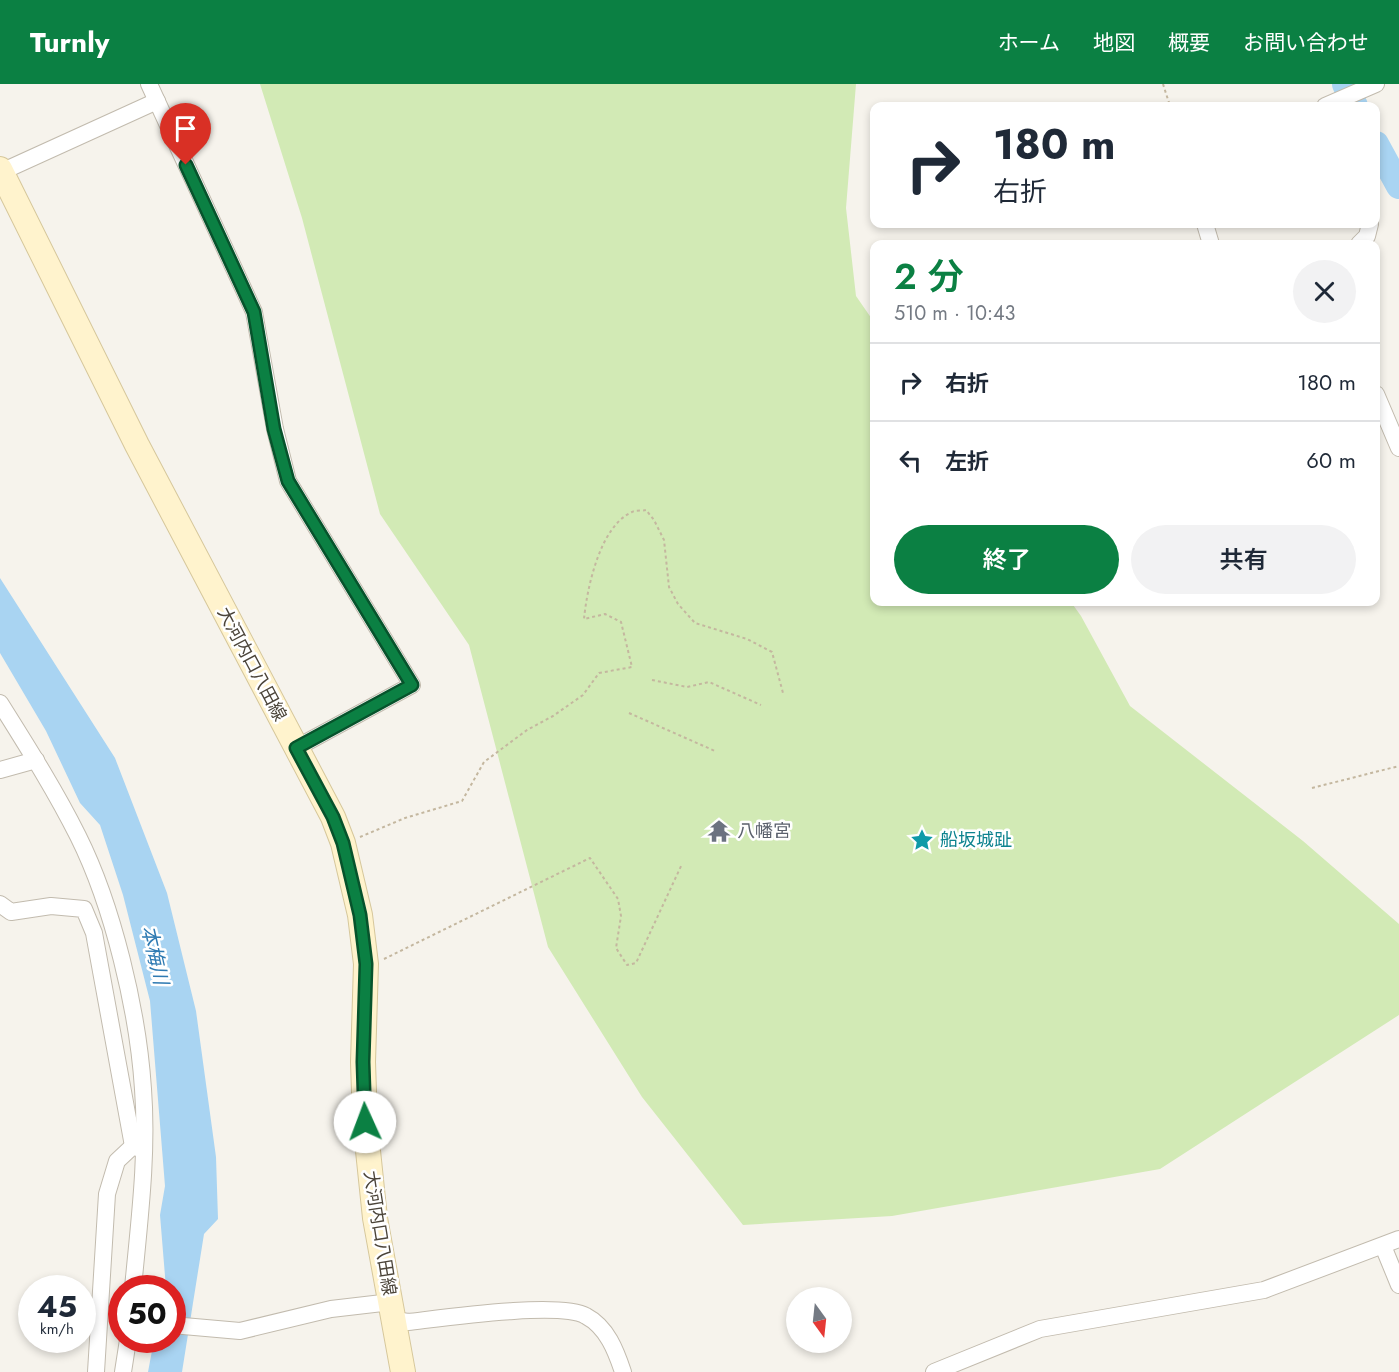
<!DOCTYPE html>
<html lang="ja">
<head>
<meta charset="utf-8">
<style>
  :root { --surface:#fff; --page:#f2f2f3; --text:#1f2937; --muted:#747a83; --line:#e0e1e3; --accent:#0b8043 }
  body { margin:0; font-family:Jost,"Noto Sans JP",sans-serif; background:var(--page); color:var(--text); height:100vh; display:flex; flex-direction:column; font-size:22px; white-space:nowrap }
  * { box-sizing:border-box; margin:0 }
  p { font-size:20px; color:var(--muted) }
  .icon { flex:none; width:33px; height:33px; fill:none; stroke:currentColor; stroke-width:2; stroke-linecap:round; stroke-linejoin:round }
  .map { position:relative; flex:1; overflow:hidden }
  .drawer { position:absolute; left:870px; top:156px; width:510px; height:366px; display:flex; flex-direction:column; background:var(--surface); border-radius:12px; box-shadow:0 3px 9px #0003 }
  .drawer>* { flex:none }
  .hud { position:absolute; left:870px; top:18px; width:510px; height:126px; border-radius:12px; box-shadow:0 3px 9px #0003; background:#fff; color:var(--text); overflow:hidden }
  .needle { width:39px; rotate:165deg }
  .controls { position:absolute; left:786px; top:1203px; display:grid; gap:12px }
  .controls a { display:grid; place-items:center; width:66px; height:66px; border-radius:50%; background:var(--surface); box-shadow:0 3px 9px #0003; font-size:30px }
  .speed { position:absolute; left:18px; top:1191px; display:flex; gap:12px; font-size:30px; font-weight:700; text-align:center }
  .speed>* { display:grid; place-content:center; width:78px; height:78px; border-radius:50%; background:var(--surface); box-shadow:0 3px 9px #0003; line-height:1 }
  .speed small { font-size:15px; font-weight:400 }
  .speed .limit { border:9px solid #d22; background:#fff; color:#111 }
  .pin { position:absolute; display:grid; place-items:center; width:51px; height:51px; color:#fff; margin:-62px -26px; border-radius:50% 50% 50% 0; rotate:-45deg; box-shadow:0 0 6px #0007 }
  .pin .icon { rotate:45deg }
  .me { position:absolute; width:66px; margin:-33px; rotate:358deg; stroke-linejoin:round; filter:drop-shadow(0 0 4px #0008) }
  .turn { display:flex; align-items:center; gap:21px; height:126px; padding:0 24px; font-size:27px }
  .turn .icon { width:78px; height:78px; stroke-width:2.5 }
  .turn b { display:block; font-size:42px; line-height:51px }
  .round { display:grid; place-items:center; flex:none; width:63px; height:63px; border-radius:32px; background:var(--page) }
  .headline { display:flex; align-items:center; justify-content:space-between; height:102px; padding:0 24px }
  h1 { font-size:36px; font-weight:600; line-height:45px; color:var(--accent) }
  .primary-button { display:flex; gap:12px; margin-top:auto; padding:12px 24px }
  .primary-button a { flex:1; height:69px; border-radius:36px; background:var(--accent); color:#fff; font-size:24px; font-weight:600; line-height:69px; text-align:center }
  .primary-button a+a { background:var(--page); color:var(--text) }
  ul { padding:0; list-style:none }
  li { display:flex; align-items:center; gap:18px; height:78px; padding:0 24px; border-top:2px solid var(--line) }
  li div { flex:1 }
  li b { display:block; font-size:22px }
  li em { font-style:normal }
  header { display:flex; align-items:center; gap:36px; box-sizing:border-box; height:84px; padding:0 30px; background:var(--accent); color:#fff }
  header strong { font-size:28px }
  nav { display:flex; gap:33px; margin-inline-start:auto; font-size:21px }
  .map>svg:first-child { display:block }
</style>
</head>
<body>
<header>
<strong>Turnly</strong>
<nav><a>ホーム</a><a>地図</a><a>概要</a><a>お問い合わせ</a></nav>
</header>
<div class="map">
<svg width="1399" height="1288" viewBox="0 0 1399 1288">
  <rect width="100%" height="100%" fill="#f6f3ec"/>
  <polygon fill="#d2eab5" points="260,0 856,0 846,124 856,212 874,238 874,518 1071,518 1081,532 1130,622 1303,757 1399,840 1399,931 1160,1085 892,1132 743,1141 642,1013 548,863 469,561 380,430 302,134"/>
  <polygon fill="#a9d4f2" points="0,494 115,674 167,809 196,927 216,1073 218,1135 204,1150 182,1288 148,1288 154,1256 172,1256 172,1204 166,1204 160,1131 165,1102 150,917 123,811 100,741 80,719 46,647 0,569"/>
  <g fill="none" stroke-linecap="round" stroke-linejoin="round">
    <g stroke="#a9d4f2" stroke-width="26">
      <polyline points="1345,0 1355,22"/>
      <polyline points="1376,60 1399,102"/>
    </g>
    <g stroke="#c2bbae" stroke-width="18">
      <g id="minor">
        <polyline points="149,0 254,228 275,345 288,397 412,601 296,664"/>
        <polyline points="1325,22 1376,0"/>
        <polyline points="1,88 157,17"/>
        <polyline points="1205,140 1211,160"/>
        <polyline points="1359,160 1367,152 1370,140"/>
        <polyline points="1376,310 1399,364"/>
        <path d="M0,619C27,662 55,706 78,752C113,822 138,927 143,1005C148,1071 139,1139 133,1204"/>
        <polyline points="0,686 36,676"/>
        <polyline points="0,820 11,828 51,822 84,825 94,849 133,1062 143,1066"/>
        <polyline points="1383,1162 1399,1201"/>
        <path d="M395,1236L408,1238C443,1234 560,1217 586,1232C607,1243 616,1267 623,1288"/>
        <polyline points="172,1241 240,1247 331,1225 391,1218"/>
        <polyline points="96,1288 107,1110 117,1077 133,1062"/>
        <polyline points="123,1288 128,1256"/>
        <polyline points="934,1288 1040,1245 1264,1206 1399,1155"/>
      </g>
    </g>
    <g stroke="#d6c79b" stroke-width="26">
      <polyline id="secondary" points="0,85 137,361 333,733 343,759 360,831 366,880 363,978 365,1038 375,1134 403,1288"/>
    </g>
    <g stroke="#c4b79f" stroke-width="2" stroke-dasharray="3 3" stroke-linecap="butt">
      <polyline points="1163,0 1170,22"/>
      <polyline points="652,596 687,603 709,598 761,621"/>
      <polyline points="629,629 715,667"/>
      <polyline points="1312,704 1399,682"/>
      <path d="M360,753L405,734L462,717L484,678L527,646L553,632L583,611L599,589L632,583L621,538L605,530L584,535C587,504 600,442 632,428C635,426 642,427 646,426L654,436L664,456L669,503L678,520L695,539L747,555L772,568L783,609"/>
      <polyline points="384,875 590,774 618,815 621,832 616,864 627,881 636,879 682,780"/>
    </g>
    <use href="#minor" stroke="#fff" stroke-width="16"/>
    <use href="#secondary" stroke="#fff3cd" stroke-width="24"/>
  </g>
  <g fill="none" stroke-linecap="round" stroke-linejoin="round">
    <g stroke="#07532c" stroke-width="15">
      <polyline id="route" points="186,81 254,228 274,345 288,397 412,601 296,664 333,733 343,759 360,831 366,880 363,978 365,1038"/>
    </g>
    <use href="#route" stroke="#0b8043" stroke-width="10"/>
  </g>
  <defs>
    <g id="temple-bare" transform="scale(1.8)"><path d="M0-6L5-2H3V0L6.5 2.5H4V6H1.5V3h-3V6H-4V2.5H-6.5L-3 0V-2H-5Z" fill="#6b7280" stroke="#fff" stroke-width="2.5" paint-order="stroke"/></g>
    <g id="sight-bare" transform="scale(1.8)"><path d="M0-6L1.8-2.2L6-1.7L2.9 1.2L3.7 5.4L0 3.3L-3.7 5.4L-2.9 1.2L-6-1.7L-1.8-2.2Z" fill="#0f9aa8" stroke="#fff" stroke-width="2.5" paint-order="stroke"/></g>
  </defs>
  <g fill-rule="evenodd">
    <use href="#temple-bare" x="719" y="747"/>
    <use href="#sight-bare" x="922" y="756"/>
  </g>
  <g text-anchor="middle" stroke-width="5" stroke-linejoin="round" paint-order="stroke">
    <g font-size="18" fill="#4b4439" stroke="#fff">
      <text transform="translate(252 580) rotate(62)" y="6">大河内口八田線</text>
      <text transform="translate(380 1149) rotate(81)" y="6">大河内口八田線</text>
    </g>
    <g font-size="18" fill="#5b616d" stroke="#fff" text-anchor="start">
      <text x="737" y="753">八幡宮</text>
    </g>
    <g font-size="18" fill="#0d838f" stroke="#fff" text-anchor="start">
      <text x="940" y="762">船坂城趾</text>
    </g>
    <g font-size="20" font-style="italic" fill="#2e7ab2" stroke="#fff">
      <text transform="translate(155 871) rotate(77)" y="7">本梅川</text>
    </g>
  </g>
</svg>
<div class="controls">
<a><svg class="needle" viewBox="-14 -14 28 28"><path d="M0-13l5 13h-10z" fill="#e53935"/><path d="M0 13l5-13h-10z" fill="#747a83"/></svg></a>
</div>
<div class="speed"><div>45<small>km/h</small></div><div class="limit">50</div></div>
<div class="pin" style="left:186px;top:81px;background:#d93025"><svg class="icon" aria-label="arrive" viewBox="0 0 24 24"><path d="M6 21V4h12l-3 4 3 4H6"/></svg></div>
<svg class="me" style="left:365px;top:1038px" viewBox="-20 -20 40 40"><circle r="19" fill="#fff"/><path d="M0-13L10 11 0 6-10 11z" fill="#0b8043"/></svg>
<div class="hud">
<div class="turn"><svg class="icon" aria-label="right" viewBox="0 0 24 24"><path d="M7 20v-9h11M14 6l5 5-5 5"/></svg><div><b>180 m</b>右折</div></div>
</div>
<section class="drawer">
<div class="headline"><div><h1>2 分</h1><p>510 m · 10:43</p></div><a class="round"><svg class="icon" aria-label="close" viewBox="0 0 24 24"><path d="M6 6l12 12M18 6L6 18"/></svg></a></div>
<ul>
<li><svg class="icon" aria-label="right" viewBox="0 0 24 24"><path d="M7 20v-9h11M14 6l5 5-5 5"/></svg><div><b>右折</b></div><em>180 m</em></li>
<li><svg class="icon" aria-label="left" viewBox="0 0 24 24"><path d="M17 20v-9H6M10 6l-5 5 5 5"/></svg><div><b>左折</b></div><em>60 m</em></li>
</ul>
<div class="primary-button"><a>終了</a><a>共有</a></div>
</section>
</div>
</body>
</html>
